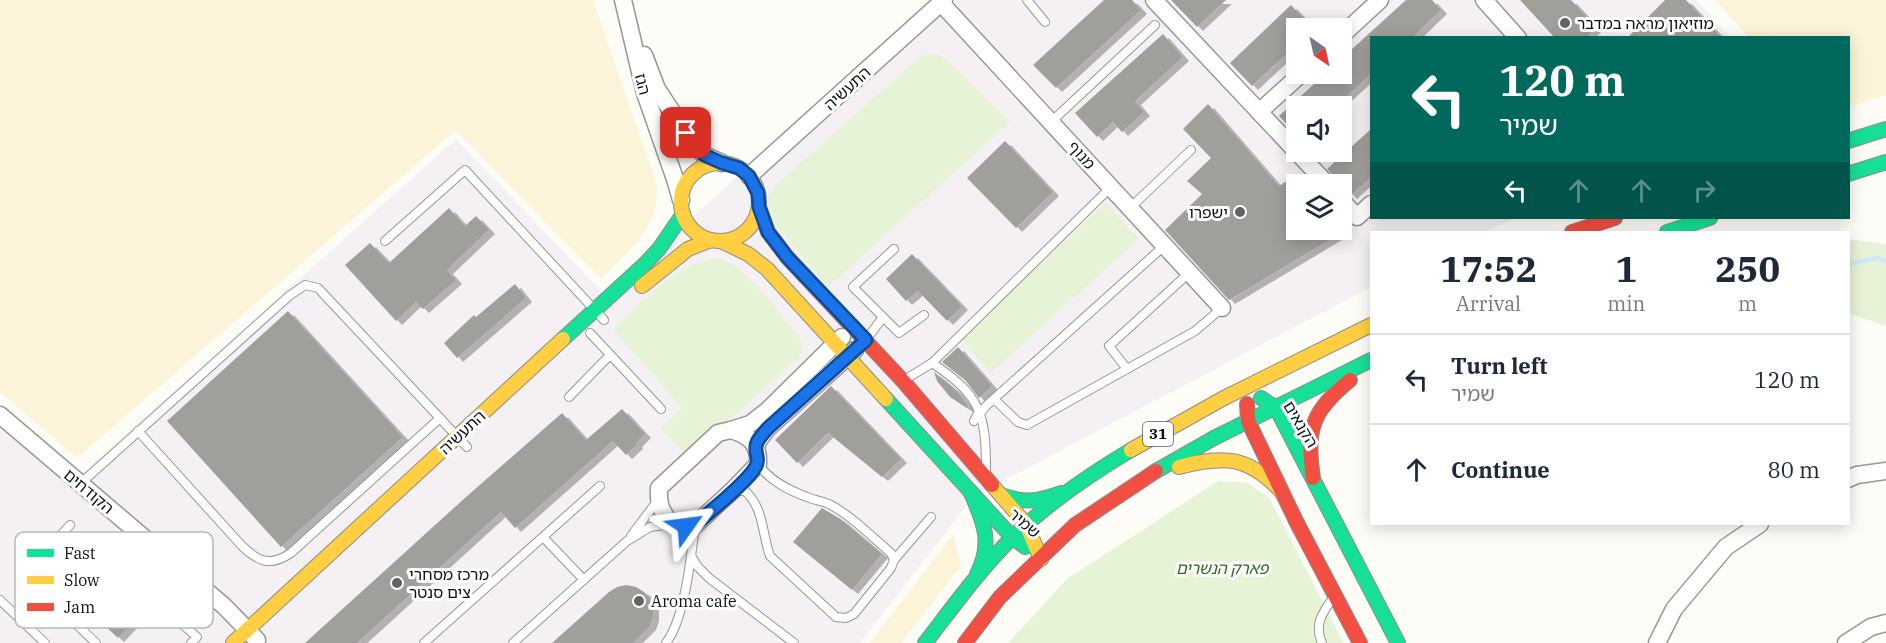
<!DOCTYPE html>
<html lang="en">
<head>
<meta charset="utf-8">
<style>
  :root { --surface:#fff; --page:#f2f2f3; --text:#1f2937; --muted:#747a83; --line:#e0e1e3 }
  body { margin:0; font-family:"IBM Plex Serif","Noto Sans Hebrew",serif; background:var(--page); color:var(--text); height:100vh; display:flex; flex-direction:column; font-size:22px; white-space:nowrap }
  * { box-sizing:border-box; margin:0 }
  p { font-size:20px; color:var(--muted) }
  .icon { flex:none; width:33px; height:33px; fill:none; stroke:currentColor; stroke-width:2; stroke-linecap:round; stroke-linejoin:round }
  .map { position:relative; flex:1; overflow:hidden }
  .side { position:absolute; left:1370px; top:231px; width:480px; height:294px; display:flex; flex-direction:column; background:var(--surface); border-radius:0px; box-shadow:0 3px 15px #0003 }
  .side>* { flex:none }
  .hud { position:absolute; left:1370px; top:36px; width:480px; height:183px; border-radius:0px; box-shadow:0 3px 15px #0003; background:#00695c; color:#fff; overflow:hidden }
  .needle { width:39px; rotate:146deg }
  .fabs { position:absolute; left:1286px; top:18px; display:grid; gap:12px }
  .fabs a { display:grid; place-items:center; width:66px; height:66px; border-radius:0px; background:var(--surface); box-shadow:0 3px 15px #0003; font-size:30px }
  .pin { position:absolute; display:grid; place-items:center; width:51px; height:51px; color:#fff; margin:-26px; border-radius:12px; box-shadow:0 3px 9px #0006 }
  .me { position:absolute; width:66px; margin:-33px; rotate:59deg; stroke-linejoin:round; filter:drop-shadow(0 0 4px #0008) }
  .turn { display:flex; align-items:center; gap:21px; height:126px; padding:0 30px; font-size:27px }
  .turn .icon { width:78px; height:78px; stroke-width:2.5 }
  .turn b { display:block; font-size:42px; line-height:51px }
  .lanes { display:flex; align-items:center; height:57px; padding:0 30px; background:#0003; justify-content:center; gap:30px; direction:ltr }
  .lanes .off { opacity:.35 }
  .eta { display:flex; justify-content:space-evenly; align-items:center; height:102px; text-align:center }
  .eta b { font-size:36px; font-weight:700; line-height:42px }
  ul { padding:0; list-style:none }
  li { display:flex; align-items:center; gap:18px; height:90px; padding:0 30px; border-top:2px solid var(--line) }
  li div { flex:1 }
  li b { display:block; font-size:22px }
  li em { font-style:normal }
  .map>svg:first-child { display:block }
</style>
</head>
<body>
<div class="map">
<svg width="1886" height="643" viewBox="0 0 1886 643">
  <defs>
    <filter id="shadow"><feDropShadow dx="6" dy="4" stdDeviation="0" flood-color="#0004"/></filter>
  </defs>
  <rect width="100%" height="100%" fill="#fdfcf7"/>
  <path fill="#f5f0f3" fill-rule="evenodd" d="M936,0H1696L1730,37L1371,38V218H1516L1484,232H1371V287L974,496L860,643H0V406L80,475L456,139L605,295ZM1296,28H1341V74H1296ZM1296,106H1341V152H1296ZM1296,184H1341V230H1296Z"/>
  <g fill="#e7f3d7">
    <path d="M937,54L953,65L1010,122L828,287L773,221C764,203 765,198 778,183L922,55Z"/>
    <polygon points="1106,203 1139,239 991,373 959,337"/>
    <polygon points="1848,239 1886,244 1886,326 1848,313"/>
    <path d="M721,258C753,275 775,308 798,334C803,344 805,348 799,357L739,412L684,454L661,428L682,408L613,329C643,301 677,260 721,258Z"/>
    <polygon points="1218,481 1248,483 1270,499 1344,643 1008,643 1067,579"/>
  </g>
  <g fill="#fcf4d9">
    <path d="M0,0H593L657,185C657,193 657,202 655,209C648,237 620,259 601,279L456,130L77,458L0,392Z"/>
    <polygon points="1715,0 1886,0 1886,95 1848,107 1848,38 1749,37"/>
    <polygon points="954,533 961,566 901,643 870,643"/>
  </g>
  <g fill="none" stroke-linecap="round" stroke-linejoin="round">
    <polyline stroke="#cde8f7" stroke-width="4.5" points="1848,264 1878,258 1886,262"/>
  </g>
  <g fill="#a19f9c" filter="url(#shadow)">
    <polygon points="1104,0 1132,0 1141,10 1056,88 1033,65"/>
    <polygon points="1171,0 1226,0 1197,27"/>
    <polygon points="1406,0 1432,0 1441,10 1412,38 1371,38 1371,74 1336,106 1296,106 1296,134 1279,116 1325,74 1341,74 1341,59"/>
    <polygon points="1520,0 1571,0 1596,27 1586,38 1555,38"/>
    <polygon points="1665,0 1686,0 1722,38 1627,38"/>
    <polygon points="1291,5 1313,28 1296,28 1296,45 1252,86 1230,63"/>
    <polygon points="1163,34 1183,57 1135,101 1144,112 1122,132 1113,122 1097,137 1075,113"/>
    <polygon points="1208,104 1279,186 1288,180 1296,188 1296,230 1346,230 1229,300 1165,230 1202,194 1187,181 1211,158 1183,129"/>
    <polygon points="1371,129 1371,177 1351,195 1327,169"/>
    <polygon points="1005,141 1053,192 1016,228 967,178"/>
    <polygon points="449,208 465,226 476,216 489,230 447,270 456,280 423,309 416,302 396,321 345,265 370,243 389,263"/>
    <polygon points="912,254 962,306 947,321 918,291 906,301 886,279"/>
    <polygon points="515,284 526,298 457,358 444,343 474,315 476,317"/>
    <polygon points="288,311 403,437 281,547 167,421"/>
    <polygon points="958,347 992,386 979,398 965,380 942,362"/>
    <polygon points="934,372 956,390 969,407 967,408 950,397 937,381"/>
    <polygon points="831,386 901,459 882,477 828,433 797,463 775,440"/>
    <polygon points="622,409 645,434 636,443 637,445 626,455 613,441 515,528 501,512 357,643 305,643 466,497 562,413 586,440"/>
    <polygon points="822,508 842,520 882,554 852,590 793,542"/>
    <polygon points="95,537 158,596 118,638 55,579"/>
    <polygon points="626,585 636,587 644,592 650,599 653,608 653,617 650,626 633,643 552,643 609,592 617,587"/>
  </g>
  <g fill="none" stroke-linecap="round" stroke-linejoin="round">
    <g stroke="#979795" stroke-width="10">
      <g id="lane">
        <polyline points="1027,0 1045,22"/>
        <polyline points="1051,122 1155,25"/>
        <polyline points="1130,208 1191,150"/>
        <polyline points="385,241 465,170 604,320"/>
        <polyline points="894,249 853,287 899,333 924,315"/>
        <polyline points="590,333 661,409"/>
        <polyline points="866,340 883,317"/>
        <polyline points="932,363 1111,187"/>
        <polyline points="1127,369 1109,346 1189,273"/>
        <path d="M906,379L932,363C980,395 986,413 986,469"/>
        <polyline points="569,397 610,355"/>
        <polyline points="994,399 1018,422 1027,425 1195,331 1222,308"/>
        <polyline points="980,410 974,421 986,406 1164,246"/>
        <path d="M138,431L242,546C259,562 270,567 291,553L440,418"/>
        <polyline points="80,484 289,296 305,285 318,288 467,447"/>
        <path d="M733,491H745C764,508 762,534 770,556L836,617L846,618L854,614L891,568L894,560L891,553C872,537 852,516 829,504C822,501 814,500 807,497C788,490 770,481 758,464"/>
        <polyline points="70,525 25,575 96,643"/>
        <polyline points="631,536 658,500"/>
        <polyline points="543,537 584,580"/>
        <polyline points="691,556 698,567 709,578 794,643"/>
        <polyline points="894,560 931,517"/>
        <polyline points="0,600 45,643"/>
        <polyline points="174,617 197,637 191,643"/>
        <polyline points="424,643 600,486"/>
        <polyline points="513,643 627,541 650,527 671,524"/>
        <path d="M666,643C685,618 691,557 695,525"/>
        <path d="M1322,643C1314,625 1322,613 1333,598"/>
      </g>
    </g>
    <g stroke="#979795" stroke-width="19">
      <g id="street">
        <polyline points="623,0 645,93 675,179 681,200"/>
        <polyline points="1154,0 1327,184"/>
        <polyline points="1484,0 1518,38"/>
        <polyline points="941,3 1222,308"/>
        <polyline points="1341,36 1380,0"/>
        <polyline points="644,55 657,89 686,133 704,155 722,163"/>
        <polyline points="1259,112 1301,74"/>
        <polyline points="749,176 944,0"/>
        <polyline points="1341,200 1357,217 1371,204"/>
        <polyline points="0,415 224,606 257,640"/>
        <path d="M731,430C750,436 759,443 758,464L732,491L695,525L685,526L671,524C661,511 658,504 659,488L718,433Z"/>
        <polyline points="731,430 750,424 768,410 842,337"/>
        <polyline points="756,448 758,441 768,428 855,350"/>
        <polyline points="1848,479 1857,475 1886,471"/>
        <polyline points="1657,643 1674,609 1726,547 1760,524"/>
        <polyline points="1846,643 1871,627 1886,623"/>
      </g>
    </g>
    <g stroke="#8e8d8b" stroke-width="16">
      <g id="fast">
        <polyline points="1848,141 1886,129"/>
        <polyline points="1848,174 1886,162"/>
        <polyline points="1667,232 1710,218"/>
        <polyline points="563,339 645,264 659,249 683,214"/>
        <polyline points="1261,398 1276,408 1398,643"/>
        <polyline points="886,399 1012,537 1025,547"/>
        <polyline points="1156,471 1214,438 1371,360"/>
        <path d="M971,493C984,522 993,544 977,574"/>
        <path d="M1001,495C1025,503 1037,502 1061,493"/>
        <path d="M925,643C953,607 980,569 1013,537C1048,503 1089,475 1131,450"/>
      </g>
    </g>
    <g stroke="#8e8d8b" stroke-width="16">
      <g id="slow">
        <circle cx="720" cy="202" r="39"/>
        <polyline points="721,241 748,254 767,269 886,399"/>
        <polyline points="642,286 688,249 711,240"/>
        <polyline points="1131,450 1224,398 1371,325"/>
        <path d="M1179,467C1226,455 1248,456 1282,492"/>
        <polyline points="992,485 1026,524 1041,559"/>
        <polyline points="233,643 563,339"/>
      </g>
    </g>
    <g stroke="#8e8d8b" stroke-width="16">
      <g id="jam">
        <polyline points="759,207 768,232 787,257 903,381 992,485"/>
        <polyline points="1572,232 1615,218"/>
        <polyline points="1247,404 1248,421 1297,523 1360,643"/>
        <path d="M1313,478C1306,428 1312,412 1350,380"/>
        <polyline points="965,643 1000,597 1075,525 1156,471"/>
      </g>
    </g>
    <use href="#lane" stroke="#fffffe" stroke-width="8"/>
    <use href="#street" stroke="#fffffe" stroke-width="16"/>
    <use href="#fast" stroke="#16e098" stroke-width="14"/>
    <use href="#slow" stroke="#ffcf43" stroke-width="14"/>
    <use href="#jam" stroke="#f24e42" stroke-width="14"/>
  </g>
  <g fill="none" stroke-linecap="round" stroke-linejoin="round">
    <g stroke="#114b97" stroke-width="15">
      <path id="route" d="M686,526L695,525C710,511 748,482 756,466C760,459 755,454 756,447C756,440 764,433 768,428L866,340L787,257L775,241L768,232L759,207L758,193L749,176L739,168L722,163L704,155L686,133"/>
    </g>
    <use href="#route" stroke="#1a73e8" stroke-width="10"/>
  </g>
  <g fill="#646362" stroke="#fff" stroke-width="2">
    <circle cx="1565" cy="23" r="6"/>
    <circle cx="1240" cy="212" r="6"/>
    <circle cx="397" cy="583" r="6"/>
    <circle cx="639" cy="601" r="6"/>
  </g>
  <g text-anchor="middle" stroke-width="6" stroke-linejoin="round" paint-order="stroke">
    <rect fill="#fff" stroke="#585858" stroke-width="1.5" x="1143" y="422" width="30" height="24" rx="4.5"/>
    <g font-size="15" font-weight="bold" fill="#111">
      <text x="1158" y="439">31</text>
    </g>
    <g font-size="16" fill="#111" stroke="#fff" text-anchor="start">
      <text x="1577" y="29">מוזיאון מראה במדבר</text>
      <text x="1228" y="218" text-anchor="end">ישפרו</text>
      <text x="409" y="580">מרכז מסחרי<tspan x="409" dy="18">צים סנטר</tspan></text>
      <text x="651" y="607">Aroma cafe</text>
    </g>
    <g font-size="16" fill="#111" stroke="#fff">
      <text transform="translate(643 84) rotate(75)" y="6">הגז</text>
      <text transform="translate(847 88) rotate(-42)" y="6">התעשיה</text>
      <text transform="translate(1082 155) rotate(48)" y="6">מנוף</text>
      <text transform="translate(1301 424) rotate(59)" y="6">הקנאים</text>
      <text transform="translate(462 432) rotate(-43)" y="6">התעשיה</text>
      <text transform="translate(89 491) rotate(40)" y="6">הקודחים</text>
      <text transform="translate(1025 523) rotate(41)" y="6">שמיר</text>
    </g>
    <g font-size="16" font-style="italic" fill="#2f6b1f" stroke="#fff">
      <text x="1222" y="574">פארק הנשרים</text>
    </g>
  </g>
  <rect x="15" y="532" width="198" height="96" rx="9" fill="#fff" stroke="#b8b8b8" stroke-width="1.5"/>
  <rect x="27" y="549" width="27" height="8" fill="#16e098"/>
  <rect x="27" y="576" width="27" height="8" fill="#ffcf43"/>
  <rect x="27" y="603" width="27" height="8" fill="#f24e42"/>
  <g font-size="16" fill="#111">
    <text x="64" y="559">Fast</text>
    <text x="64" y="586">Slow</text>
    <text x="64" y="613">Jam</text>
  </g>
</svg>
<div class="fabs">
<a><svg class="needle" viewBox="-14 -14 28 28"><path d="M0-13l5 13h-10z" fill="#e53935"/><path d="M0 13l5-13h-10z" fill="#747a83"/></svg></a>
<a><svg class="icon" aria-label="sound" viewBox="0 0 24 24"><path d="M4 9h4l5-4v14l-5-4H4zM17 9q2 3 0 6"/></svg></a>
<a><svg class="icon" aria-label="layers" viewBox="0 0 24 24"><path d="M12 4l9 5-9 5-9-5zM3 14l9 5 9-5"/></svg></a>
</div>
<div class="pin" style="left:686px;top:133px;background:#d93025"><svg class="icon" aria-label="arrive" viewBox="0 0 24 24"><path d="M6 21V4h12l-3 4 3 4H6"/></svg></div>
<svg class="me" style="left:686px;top:526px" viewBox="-20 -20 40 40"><path d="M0-17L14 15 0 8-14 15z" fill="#1a73e8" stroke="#fff" stroke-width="4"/></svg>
<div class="hud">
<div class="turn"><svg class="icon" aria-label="left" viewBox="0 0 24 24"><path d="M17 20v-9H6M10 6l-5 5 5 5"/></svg><div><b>120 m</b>שמיר</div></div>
<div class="lanes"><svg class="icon" aria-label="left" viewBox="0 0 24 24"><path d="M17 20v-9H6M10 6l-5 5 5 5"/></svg><svg class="icon off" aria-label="ahead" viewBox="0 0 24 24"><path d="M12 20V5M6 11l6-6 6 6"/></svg><svg class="icon off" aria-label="ahead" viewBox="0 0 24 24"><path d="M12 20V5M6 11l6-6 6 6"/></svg><svg class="icon off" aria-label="right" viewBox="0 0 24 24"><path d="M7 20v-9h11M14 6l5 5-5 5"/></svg></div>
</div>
<section class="side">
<div class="eta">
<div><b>17:52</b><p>Arrival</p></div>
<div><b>1</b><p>min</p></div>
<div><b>250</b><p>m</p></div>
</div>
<ul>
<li><svg class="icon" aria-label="left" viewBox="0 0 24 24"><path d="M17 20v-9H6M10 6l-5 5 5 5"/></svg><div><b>Turn left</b><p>שמיר</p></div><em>120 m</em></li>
<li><svg class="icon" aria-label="ahead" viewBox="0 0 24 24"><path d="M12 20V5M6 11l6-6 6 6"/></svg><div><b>Continue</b></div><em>80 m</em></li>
</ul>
</section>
</div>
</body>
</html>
